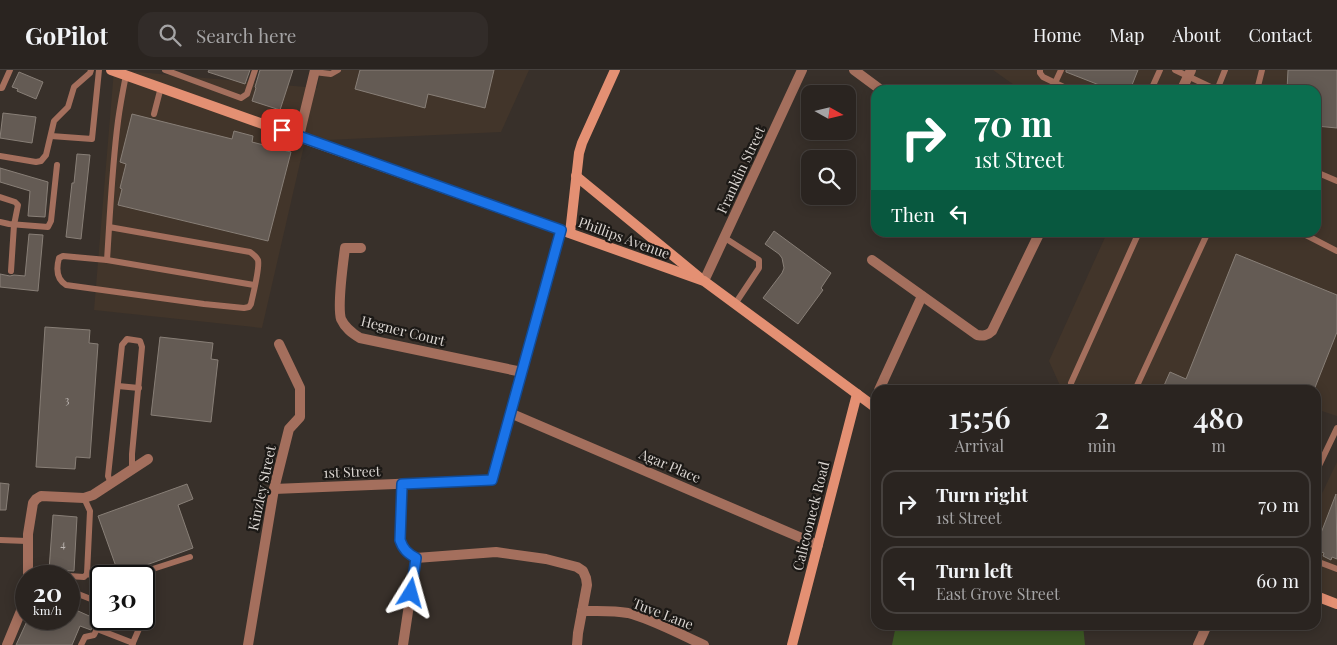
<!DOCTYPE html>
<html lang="en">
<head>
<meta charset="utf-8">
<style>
  :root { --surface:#2a2420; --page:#322c29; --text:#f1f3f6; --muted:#a5a4a5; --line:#46413e }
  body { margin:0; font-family:"Playfair Display",serif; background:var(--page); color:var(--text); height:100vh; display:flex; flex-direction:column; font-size:19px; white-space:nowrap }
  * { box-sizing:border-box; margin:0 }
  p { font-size:16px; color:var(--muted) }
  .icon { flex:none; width:28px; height:28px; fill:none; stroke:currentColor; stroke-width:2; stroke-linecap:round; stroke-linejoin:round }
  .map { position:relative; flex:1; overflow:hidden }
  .details { position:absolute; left:871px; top:315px; width:450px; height:245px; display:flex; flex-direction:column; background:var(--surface); border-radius:15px; box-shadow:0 2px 12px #0003,0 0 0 1px var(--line) }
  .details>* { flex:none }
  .hud { position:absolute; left:871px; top:15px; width:450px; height:152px; border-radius:15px; box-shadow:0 2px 12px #0003,0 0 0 1px var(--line); background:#0b6e4f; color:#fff; overflow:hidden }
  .needle { width:32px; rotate:98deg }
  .controls { position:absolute; left:801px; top:15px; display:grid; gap:10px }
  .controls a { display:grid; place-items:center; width:55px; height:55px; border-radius:10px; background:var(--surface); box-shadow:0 2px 12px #0003,0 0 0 1px var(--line); font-size:25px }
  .speed { position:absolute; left:15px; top:495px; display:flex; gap:10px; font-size:25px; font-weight:700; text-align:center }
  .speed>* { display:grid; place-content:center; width:65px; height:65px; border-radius:50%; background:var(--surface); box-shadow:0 2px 12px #0003,0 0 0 1px var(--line); line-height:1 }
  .speed small { font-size:12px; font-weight:400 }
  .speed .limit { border:2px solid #111; border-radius:8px; background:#fff; color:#111 }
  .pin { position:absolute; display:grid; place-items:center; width:42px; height:42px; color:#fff; margin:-21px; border-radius:10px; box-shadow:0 2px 8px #0006 }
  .me { position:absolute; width:55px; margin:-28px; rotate:8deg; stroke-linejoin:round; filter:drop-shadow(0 0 4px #0008) }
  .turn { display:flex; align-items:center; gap:18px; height:105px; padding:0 20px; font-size:22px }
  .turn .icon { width:65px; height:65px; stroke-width:2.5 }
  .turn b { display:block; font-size:35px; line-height:42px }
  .then { display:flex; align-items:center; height:48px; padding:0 20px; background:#0003; gap:10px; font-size:19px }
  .eta { display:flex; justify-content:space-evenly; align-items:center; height:85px; text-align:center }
  .eta b { font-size:30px; font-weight:600; line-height:35px }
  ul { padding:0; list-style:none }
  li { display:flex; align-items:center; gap:15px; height:68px; margin:0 10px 8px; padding:0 10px; border:2px solid var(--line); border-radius:15px }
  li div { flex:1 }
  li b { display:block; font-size:19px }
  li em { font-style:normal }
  header { display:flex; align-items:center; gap:30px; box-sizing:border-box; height:70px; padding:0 25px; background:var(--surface); border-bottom:1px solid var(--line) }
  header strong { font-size:24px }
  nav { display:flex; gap:28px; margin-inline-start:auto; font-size:18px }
  .search { width:350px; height:45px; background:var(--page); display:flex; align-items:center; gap:12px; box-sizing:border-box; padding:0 18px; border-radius:15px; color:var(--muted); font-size:19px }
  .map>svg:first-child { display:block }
</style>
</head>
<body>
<header>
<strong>GoPilot</strong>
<div class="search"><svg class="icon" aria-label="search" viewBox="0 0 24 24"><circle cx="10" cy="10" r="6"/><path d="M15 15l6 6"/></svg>Search here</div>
<nav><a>Home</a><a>Map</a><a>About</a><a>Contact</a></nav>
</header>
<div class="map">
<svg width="1337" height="575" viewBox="0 0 1337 575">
  <rect width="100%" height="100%" fill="#38302a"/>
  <g fill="#42352a">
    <polygon points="114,0 317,18 321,0 529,0 501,62 305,71 262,258 94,240"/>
    <polygon points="993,0 1337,0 1337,346 1316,339 1316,320 1062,320 1049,291 1107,163 1316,162 1316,20 1021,20"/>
    <polygon points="1337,392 1337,533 1316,524 1316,436"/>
  </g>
  <polygon fill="#3c5924" points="896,555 1083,555 1085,575 892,575"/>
  <g fill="#645b54" stroke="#887f77">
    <polygon points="209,0 250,0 245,14 208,2"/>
    <polygon points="260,0 293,0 280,40 252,31 256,18 255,17"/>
    <polygon points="360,0 494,0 485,38 428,24 425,38 355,19"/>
    <polygon points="1066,0 1138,0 1130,20 1112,20 1066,2"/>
    <polygon points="1288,0 1337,0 1337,58 1316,56 1316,20 1287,20"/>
    <polygon points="19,2 43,12 36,29 17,21 18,19 12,17"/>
    <polygon points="3,43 36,47 32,73 0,68"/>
    <polygon points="132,44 232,69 234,61 253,66 252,72 291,82 268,171 118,135 122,119 120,118 126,94 120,92"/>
    <polygon points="77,84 90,85 81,169 66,167 72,113 74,113"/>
    <polygon points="0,98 48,112 45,147 28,146 30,121 0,112"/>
    <polygon points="774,161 831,203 821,218 823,220 798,254 763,228 782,203 784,198 782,188 779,184 765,174"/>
    <polygon points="29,164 43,165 38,221 0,217 0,204 10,206 14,205 25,206"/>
    <polygon points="1236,184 1337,225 1337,262 1314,320 1162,320 1170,302 1186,309"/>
    <polygon points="45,257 90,260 89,273 98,274 90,388 76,387 75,399 36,397"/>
    <polygon points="160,267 213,273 211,289 218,290 211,352 151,345"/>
    <polygon points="0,413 9,414 6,440 0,440"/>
    <polygon points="187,414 193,429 178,435 193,478 119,505 98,446"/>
    <polygon points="1336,424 1337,489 1332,487 1331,490 1323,486 1324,483 1316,480 1316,476"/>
    <polygon points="53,445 77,447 74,501 49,500"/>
    <polygon points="69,537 96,549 91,560 80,556 72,575 16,575 28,549 69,549"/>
  </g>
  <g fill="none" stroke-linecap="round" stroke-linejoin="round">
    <g stroke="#a46f5d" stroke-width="6">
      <polyline points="165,0 241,28 247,24 255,0"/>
      <polyline points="1040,0 1040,3 1043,7 1070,20"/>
      <polyline points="1175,0 1217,20"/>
      <polyline points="314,2 331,4 338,0"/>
      <polyline points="1055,13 1061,0"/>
      <polyline points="0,18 2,18 10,0"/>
      <polyline points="1151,20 1160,0"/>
      <polyline points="1217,20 1225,0"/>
      <polyline points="1257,20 1262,0"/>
      <polyline points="154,44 161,17"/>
      <polyline points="51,66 92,69 99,0"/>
      <polyline points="0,86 36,92 41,91 46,85 54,51 68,37 74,17 90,3 91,0"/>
      <polyline points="1316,102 1337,111"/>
      <polyline points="0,127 15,132 18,135 14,155 11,201"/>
      <polyline points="0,152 9,154 48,157 51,151 57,95"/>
      <path d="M109,157L250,182C253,184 256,186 258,190C260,198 253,224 251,234L249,237L244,238L204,234L66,215C56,209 56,199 59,188L63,186L107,190C110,144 112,97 118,51C120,36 123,20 126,5"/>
      <polyline points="1300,162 1337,181"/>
      <polyline points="725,168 759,190 759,198 735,234"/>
      <polyline points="107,190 254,215"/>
      <polyline points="1071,313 1139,162"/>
      <polyline points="118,316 139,318"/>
      <polyline points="1135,320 1208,162"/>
      <polyline points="1316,402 1337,358"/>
      <polyline points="111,413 108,406 122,275 127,269 140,271 142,277 132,384 132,399"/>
      <polyline points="0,470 27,471"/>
      <polyline points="1316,491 1337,499"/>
      <polyline points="28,503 66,506"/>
      <polyline points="87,504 101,507"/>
      <polyline points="69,506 84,507 87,504 90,441 84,428"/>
      <polyline points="131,506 190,487"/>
      <polyline points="69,523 73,522 101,533"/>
      <polyline points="97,559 133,573"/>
      <polyline points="81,575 85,567 94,565 102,549"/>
      <polyline points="132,575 145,545"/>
    </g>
    <g stroke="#a46f5d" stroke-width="10">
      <polyline points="854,0 881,20"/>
      <polyline points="1183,17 1191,0"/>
      <polyline points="299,66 315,0"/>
      <path d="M361,178H345C343,194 337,235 341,249C345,258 352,263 360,268L522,302"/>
      <path d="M872,190L977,265C983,266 987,266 992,261L1040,162"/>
      <polyline points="704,211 802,0"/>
      <polyline points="879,320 922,226"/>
      <polyline points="510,343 818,475"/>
      <path d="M402,414L400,469C403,479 407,483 416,488"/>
      <polyline points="274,419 492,410 561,160"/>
      <polyline points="416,488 496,482 546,489 577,497 583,501 586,508 587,515 578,563 577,575"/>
      <polyline points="28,506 28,464 33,433 36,429 41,426 84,428 93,425 148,389"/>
      <path d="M582,541C597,541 613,540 628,543C652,549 681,565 704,575"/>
      <polyline points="7,575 21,541 26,518"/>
      <polyline points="248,575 274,419 289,359 300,347 300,318 279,274"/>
      <polyline points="403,575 416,488"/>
      <polyline points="1198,575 1207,555"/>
    </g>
    <g stroke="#e49073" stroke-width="10">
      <polyline points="111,0 704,211 876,338"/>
      <polyline points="576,106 699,207"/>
      <polyline points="570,163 579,83 582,73 615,0"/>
      <polyline points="1316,526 1337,534"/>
      <polyline points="792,575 857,324"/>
    </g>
  </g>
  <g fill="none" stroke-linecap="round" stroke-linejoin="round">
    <g stroke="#114b97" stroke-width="12">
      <path id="route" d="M282,60L561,160L492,410L402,414L400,470C403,479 407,483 416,488L411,523"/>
    </g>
    <use href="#route" stroke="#1a73e8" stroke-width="9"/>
  </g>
  <g text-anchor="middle" stroke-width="4.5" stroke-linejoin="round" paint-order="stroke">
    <g font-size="11" fill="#bcb6b2">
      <text x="67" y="334">3</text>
      <text x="63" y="478">4</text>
    </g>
    <g font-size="14" fill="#dad5d1" stroke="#1c1916">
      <text transform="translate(741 100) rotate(-65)" y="5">Franklin Street</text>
      <text transform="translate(624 168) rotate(20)" y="5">Phillips Avenue</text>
      <text transform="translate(403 261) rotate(14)" y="5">Hegner Court</text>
      <text transform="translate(670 396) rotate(23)" y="5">Agar Place</text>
      <text transform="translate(352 402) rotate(-2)" y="5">1st Street</text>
      <text transform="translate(262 418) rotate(-78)" y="5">Kinzley Street</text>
      <text transform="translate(811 446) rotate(-76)" y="5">Calicooneck Road</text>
      <text transform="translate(663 544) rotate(21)" y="5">Tuve Lane</text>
    </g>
  </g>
</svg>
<div class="controls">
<a><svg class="needle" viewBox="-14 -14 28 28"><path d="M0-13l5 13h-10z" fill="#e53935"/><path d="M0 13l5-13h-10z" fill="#a5a4a5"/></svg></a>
<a><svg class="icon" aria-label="search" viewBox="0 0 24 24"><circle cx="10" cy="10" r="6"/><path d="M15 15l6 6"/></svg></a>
</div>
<div class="speed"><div>20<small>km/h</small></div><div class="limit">30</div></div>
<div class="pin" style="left:282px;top:60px;background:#d93025"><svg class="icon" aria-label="arrive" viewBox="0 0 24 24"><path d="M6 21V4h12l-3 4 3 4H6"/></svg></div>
<svg class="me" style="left:411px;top:523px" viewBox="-20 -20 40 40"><path d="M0-17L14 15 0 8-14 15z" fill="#1a73e8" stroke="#fff" stroke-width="4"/></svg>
<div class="hud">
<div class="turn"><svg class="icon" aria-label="right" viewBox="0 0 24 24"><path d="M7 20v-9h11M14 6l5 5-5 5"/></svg><div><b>70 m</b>1st Street</div></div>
<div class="then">Then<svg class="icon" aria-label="left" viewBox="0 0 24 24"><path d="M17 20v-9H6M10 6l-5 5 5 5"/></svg></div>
</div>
<section class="details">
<div class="eta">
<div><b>15:56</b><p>Arrival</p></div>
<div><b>2</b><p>min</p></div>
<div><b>480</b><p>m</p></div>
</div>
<ul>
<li><svg class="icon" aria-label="right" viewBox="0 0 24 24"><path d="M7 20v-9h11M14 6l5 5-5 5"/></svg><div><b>Turn right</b><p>1st Street</p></div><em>70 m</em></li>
<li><svg class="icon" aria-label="left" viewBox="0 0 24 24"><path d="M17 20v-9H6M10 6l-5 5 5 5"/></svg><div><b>Turn left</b><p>East Grove Street</p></div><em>60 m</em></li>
</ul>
</section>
</div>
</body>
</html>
